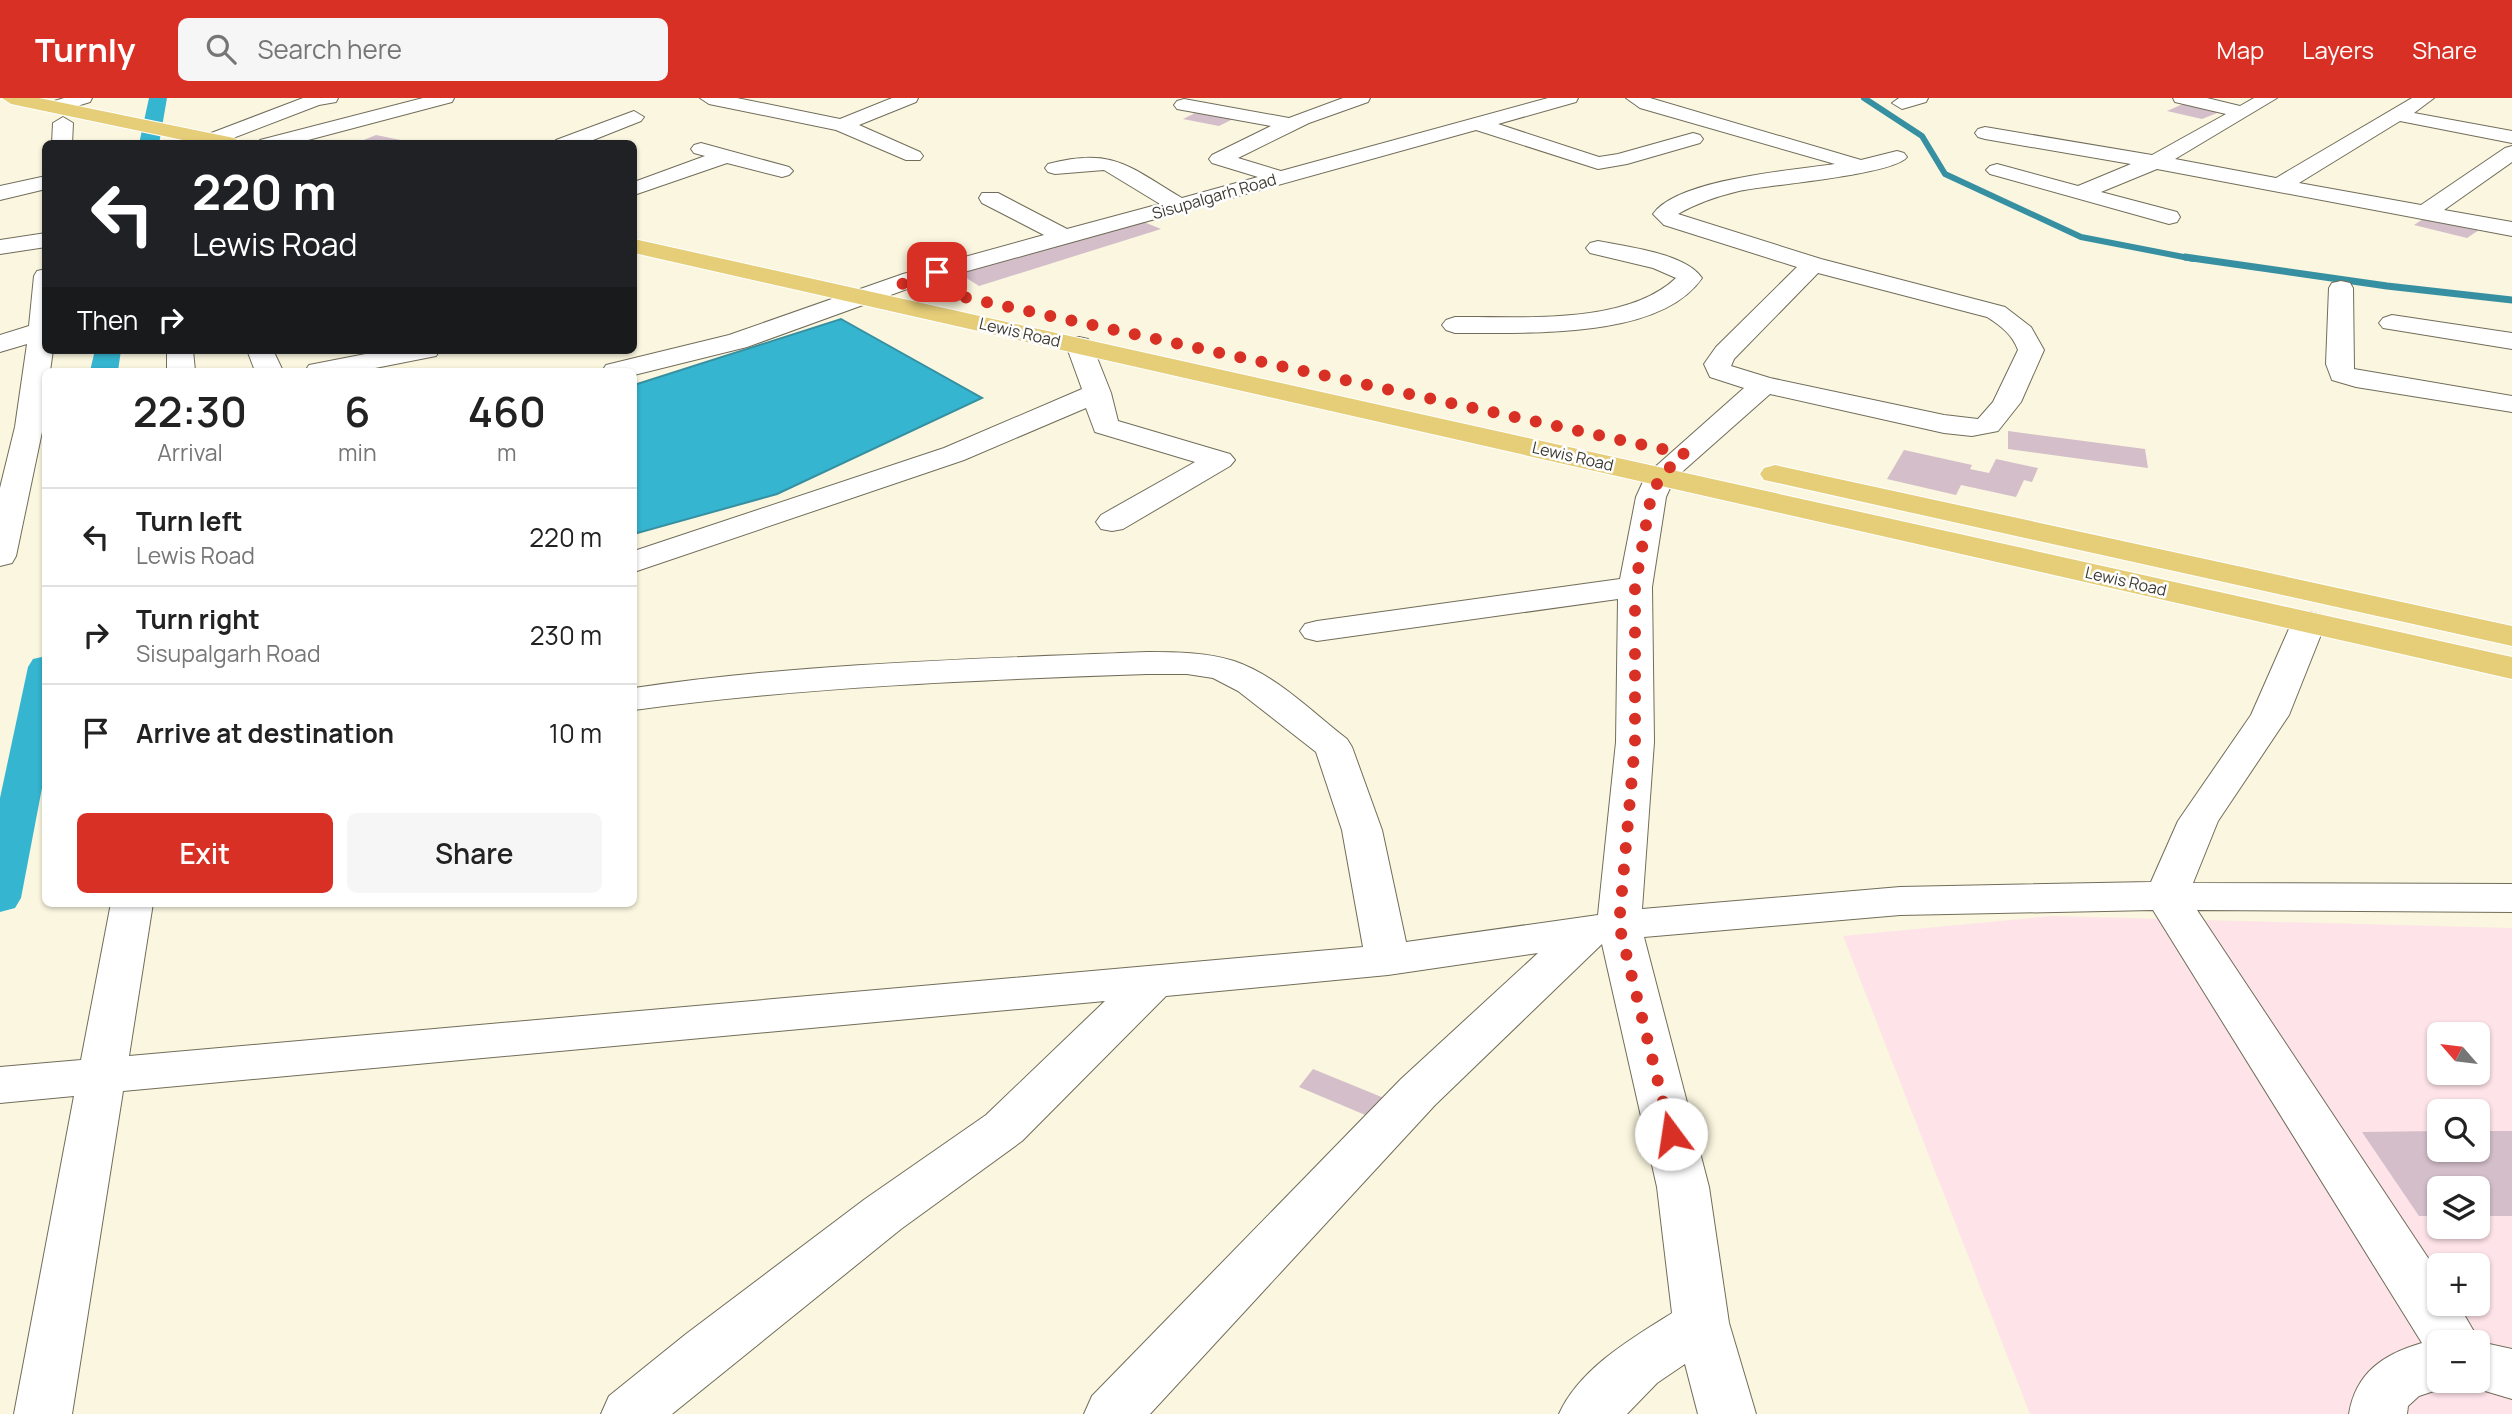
<!DOCTYPE html>
<html lang="en">
<head>
<meta charset="utf-8">
<style>
  :root { --surface:#fff; --page:#f6f6f6; --text:#222; --muted:#767676; --line:#e0e0e0; --accent:#d93025 }
  body { margin:0; font-family:Manrope,sans-serif; background:var(--page); color:var(--text); height:100vh; display:flex; flex-direction:column; font-size:26px; white-space:nowrap }
  * { box-sizing:border-box; margin:0 }
  p { font-size:23px; color:var(--muted) }
  .icon { flex:none; width:38px; height:38px; fill:none; stroke:currentColor; stroke-width:2; stroke-linecap:round; stroke-linejoin:round }
  .map { position:relative; flex:1; overflow:hidden }
  .panel { position:absolute; left:42px; top:270px; width:595px; height:539px; display:flex; flex-direction:column; background:var(--surface); border-radius:10px; box-shadow:0 2px 5px #0004 }
  .panel>* { flex:none }
  .top-card { position:absolute; left:42px; top:42px; width:595px; height:214px; border-radius:10px; box-shadow:0 2px 5px #0004; background:#202124; color:#fff; overflow:hidden }
  .needle { width:46px; rotate:298deg }
  .fabs { position:absolute; left:2427px; top:924px; display:grid; gap:14px }
  .fabs a { display:grid; place-items:center; width:63px; height:63px; border-radius:10px; background:var(--surface); box-shadow:0 2px 5px #0004; font-size:35px }
  .pin { position:absolute; display:grid; place-items:center; width:60px; height:60px; color:#fff; margin:-30px; border-radius:14px; box-shadow:0 4px 10px #0006 }
  .me { position:absolute; width:77px; margin:-38px; rotate:346deg; stroke-linejoin:round; filter:drop-shadow(0 0 5px #0008) }
  .turn { display:flex; align-items:center; gap:24px; height:147px; padding:0 35px; font-size:32px }
  .turn .icon { width:91px; height:91px; stroke-width:2.5 }
  .turn b { display:block; font-size:49px; line-height:60px }
  .then { display:flex; align-items:center; height:66px; padding:0 35px; background:#0003; gap:14px; font-size:26px }
  .eta { display:flex; justify-content:space-evenly; align-items:center; height:119px; text-align:center }
  .eta b { font-size:42px; font-weight:600; line-height:49px }
  .cta { display:flex; gap:14px; margin-top:auto; padding:14px 35px }
  .cta a { flex:1; height:80px; border-radius:10px; background:var(--accent); color:#fff; font-size:28px; font-weight:600; line-height:80px; text-align:center }
  .cta a+a { background:var(--page); color:var(--text) }
  ul { padding:0; list-style:none }
  li { display:flex; align-items:center; gap:21px; height:98px; padding:0 35px; border-top:2px solid var(--line) }
  li div { flex:1 }
  li b { display:block; font-size:26px }
  li em { font-style:normal }
  header { display:flex; align-items:center; gap:42px; box-sizing:border-box; height:98px; padding:0 35px; background:var(--accent); color:#fff }
  header strong { font-size:33px }
  nav { display:flex; gap:38px; margin-inline-start:auto; font-size:24px }
  .search { width:490px; height:63px; background:var(--page); display:flex; align-items:center; gap:18px; box-sizing:border-box; padding:0 24px; border-radius:10px; color:var(--muted); font-size:26px }
  .map>svg:first-child { display:block }
</style>
</head>
<body>
<header>
<strong>Turnly</strong>
<div class="search"><svg class="icon" aria-label="search" viewBox="0 0 24 24"><circle cx="10" cy="10" r="6"/><path d="M15 15l6 6"/></svg>Search here</div>
<nav><a>Map</a><a>Layers</a><a>Share</a></nav>
</header>
<div class="map">
<svg width="2512" height="1316" viewBox="0 0 2512 1316">
  <rect width="100%" height="100%" fill="#faf6df"/>
  <path fill="#fee3e8" fill-rule="evenodd" d="M2051,818L2512,830V1316H2030L1843,838ZM2440,936H2478V975H2440ZM2440,1013H2478V1052H2440ZM2440,1090H2478V1129H2440ZM2440,1167H2478V1206H2440ZM2440,1244H2478V1283H2440Z"/>
  <polygon fill="#35b5d0" stroke="#3790a1" stroke-width="2" points="841,221 982,300 777,396 634,436 634,287"/>
  <g fill="none" stroke-linecap="round" stroke-linejoin="round">
    <polyline stroke="#3790a1" stroke-width="6" points="1864,0 1922,38 1945,76 2081,139 2194,161"/>
    <polyline stroke="#3790a1" stroke-width="7" points="2185,159 2387,188 2512,202"/>
    <g fill="#35b5d0" fill-rule="evenodd">
      <polygon points="149,0 167,0 159,46 139,46"/>
      <polygon points="95,252 121,252 118,273 90,273"/>
      <polygon points="46,558 46,669 21,800 15,810 0,814 0,700 28,569 33,561"/>
    </g>
  </g>
  <g fill="#d3beca">
    <polygon points="2183,6 2195,7 2222,13 2202,21 2167,13"/>
    <polygon points="1201,12 1237,19 1219,28 1183,21"/>
    <polygon points="376,37 410,44 354,46"/>
    <polygon points="2426,119 2479,132 2467,140 2414,127"/>
    <polygon points="1139,122 1161,131 979,188 954,172"/>
    <polygon points="2008,333 2145,351 2148,370 2008,351"/>
    <polygon points="1904,352 1972,367 1970,371 1989,375 1996,361 2038,370 2032,384 2024,382 2016,399 1961,387 1956,397 1887,381"/>
    <polygon points="1313,971 1384,1000 1370,1019 1299,989"/>
    <polygon points="2440,1033 2440,1052 2478,1052 2478,1033 2512,1033 2512,1118 2478,1118 2478,1090 2440,1090 2440,1118 2419,1118 2362,1034"/>
  </g>
  <g fill="none" stroke-linecap="round" stroke-linejoin="round">
    <g stroke="#716d5a" stroke-width="2">
      <g id="minor">
        <polygon points="64,0 92,0 90,4 55,15 45,9 48,5"/>
        <polygon points="303,0 338,0 336,4 319,7 220,45 206,45 203,41 206,37"/>
        <polygon points="423,0 454,0 452,4 293,46 257,46 260,42"/>
        <polygon points="700,0 737,0 840,21 892,0 918,0 916,4 859,27 920,54 923,58 920,62 906,62 836,32 709,6"/>
        <path d="M1343,0H1370L1368,4L1309,25L1238,60L1281,73L1548,0H1578L1576,4L1498,26L1599,59L1618,56L1693,35L1700,37L1703,41L1700,45L1627,66L1598,71L1476,32L921,186L747,249L634,277V273H602L606,267L729,237L903,176L1044,137L982,105L979,100L982,95H998L1067,131L1160,106L1104,72L1055,76L1048,74L1045,70L1048,66C1113,49 1128,68 1182,100L1258,79L1212,65L1209,61L1212,57L1271,28L1177,11L1174,7L1177,3L1184,1L1289,20Z"/>
        <path d="M1626,0H1650L1861,62L1897,53L1904,55L1907,59C1894,77 1767,87 1739,93C1718,98 1697,105 1678,116L1821,161L2005,209L2031,229L2044,252L2021,304L1998,333L1972,338L1944,335L1770,296L1674,381L1666,399L1652,489L1654,644L1642,811L1900,789L2151,784L2178,723L2251,617L2292,524L2297,517L2309,514L2321,517L2326,524L2289,617L2218,723L2193,785L2512,786V814L2197,812L2440,1178V1206H2458L2480,1244L2512,1251V1301L2458,1285L2419,1298L2408,1308L2407,1316H2349C2356,1274 2384,1256 2422,1245L2153,812L1900,817L1644,839L1709,1089L1729,1225L1756,1316H1698L1685,1266L1657,1285L1627,1316H1559C1580,1270 1631,1241 1672,1215L1657,1089L1602,846L1435,1007L1150,1316H1084L1092,1298L1401,981L1538,855L1388,877L1166,898L1022,1043L901,1131L672,1316H601L609,1298L686,1236L865,1101L986,1017L1105,903L123,993L72,1316H14L74,998L0,1005V969L81,962L111,805H153L129,958L1363,849L1342,732L1316,654L1238,593L1213,580L1187,576H1147C975,582 804,589 634,612V590C804,565 975,561 1147,554C1176,554 1206,554 1234,563C1276,577 1312,614 1347,641L1352,649L1382,732L1406,844L1598,817L1616,644L1618,501L1317,543L1305,540L1300,533L1305,526L1317,523L1620,481L1636,399L1646,377L1744,290L1710,279L1704,266L1716,249L1797,169L1664,127L1653,116C1677,81 1794,72 1835,66L1640,10ZM1818,175L1987,219C2001,228 2012,236 2018,252L1993,304L1978,321L1944,317L1770,280L1731,268L1734,261ZM2440,1244H2478V1283H2440Z"/>
        <polygon points="1899,0 1928,0 1926,4 1902,11 1892,5"/>
        <polygon points="2173,0 2207,0 2240,8 2254,0 2277,0 2175,61 2276,80 2412,0 2434,0 2414,15 2512,33 2512,45 2400,23 2299,85 2421,107 2505,50 2512,48 2512,64 2444,112 2512,124 2512,138 2157,71 2101,94 2177,114 2180,119 2177,124 2169,126 1990,76 1986,72 1990,68 1997,66 2078,88 2131,66 1985,41 1978,39 1975,35 1978,31 1985,29 2152,57 2226,16 2175,4"/>
        <polygon points="634,13 644,19 641,23 583,46 553,46 556,42"/>
        <polygon points="63,19 73,25 72,46 52,46 53,25"/>
        <polygon points="701,45 789,69 793,73 789,77 782,79 727,65 634,97 634,84 705,58 694,55 691,51 694,47"/>
        <polygon points="46,78 46,91 0,102 0,88"/>
        <polygon points="46,135 46,149 0,156 0,142"/>
        <path d="M1598,143C1627,149 1685,155 1702,180C1659,243 1523,234 1455,235L1446,232L1442,227L1446,222L1455,219C1521,218 1625,228 1676,180L1653,170L1590,155L1586,150L1590,145Z"/>
        <polygon points="46,171 46,252 53,252 50,273 46,273 43,329 16,458 12,465 0,468 0,390 15,329 27,246 0,254 0,237 29,228 34,178 37,173"/>
        <polygon points="2341,183 2350,185 2353,190 2354,271 2512,298 2512,314 2356,289 2332,282 2326,266 2329,190 2332,185"/>
        <polygon points="2392,217 2512,235 2512,251 2383,230 2379,225 2383,220"/>
        <polygon points="1079,239 1088,241 1092,247 1111,295 1118,323 1230,356 1235,362 1230,368 1123,431 1112,433 1101,431 1096,424 1101,417 1195,364 1095,334 1086,310 964,362 634,474 634,453 944,350 1082,291 1066,247 1070,241"/>
        <polygon points="167,252 193,252 195,273 167,273"/>
        <polygon points="247,252 273,252 283,273 255,273"/>
        <polygon points="386,252 440,252 436,258 360,273 305,273 309,267"/>
      </g>
    </g>
    <g stroke="#fff" stroke-width="2">
      <g id="major">
        <polygon points="2,0 39,0 234,40 244,46 202,46 11,6"/>
        <polygon points="634,141 2512,559 2512,581 634,155"/>
        <polygon points="1775,367 2512,528 2512,548 1764,382 1760,376 1764,370"/>
      </g>
    </g>
    <use href="#minor" fill="#fff" fill-rule="evenodd"/>
    <use href="#major" fill="#e6ce79" fill-rule="evenodd"/>
  </g>
  <g fill="none" stroke-linecap="round" stroke-linejoin="round">
    <polyline stroke="#d93025" stroke-width="12" stroke-dasharray="0 21.6" points="937,174 899,185 1685,356 1661,377 1651,399 1635,489 1635,644 1619,827 1671,1036"/>
  </g>
  <g text-anchor="middle" stroke-width="5" stroke-linejoin="round" paint-order="stroke">
    <g font-size="16" fill="#3d3b32" stroke="#fff">
      <text transform="translate(1214 98) rotate(-16)" y="6">Sisupalgarh Road</text>
      <text transform="translate(1020 234) rotate(13)" y="6">Lewis Road</text>
      <text transform="translate(1573 358) rotate(13)" y="6">Lewis Road</text>
      <text transform="translate(2126 483) rotate(13)" y="6">Lewis Road</text>
    </g>
  </g>
</svg>
<div class="fabs">
<a><svg class="needle" viewBox="-14 -14 28 28"><path d="M0-13l5 13h-10z" fill="#e53935"/><path d="M0 13l5-13h-10z" fill="#767676"/></svg></a>
<a><svg class="icon" aria-label="search" viewBox="0 0 24 24"><circle cx="10" cy="10" r="6"/><path d="M15 15l6 6"/></svg></a>
<a><svg class="icon" aria-label="layers" viewBox="0 0 24 24"><path d="M12 4l9 5-9 5-9-5zM3 14l9 5 9-5"/></svg></a>
<a>+</a>
<a>−</a>
</div>
<div class="pin" style="left:937px;top:174px;background:#d93025"><svg class="icon" aria-label="arrive" viewBox="0 0 24 24"><path d="M6 21V4h12l-3 4 3 4H6"/></svg></div>
<svg class="me" style="left:1671px;top:1036px" viewBox="-20 -20 40 40"><circle r="19" fill="#fff"/><path d="M0-13L10 11 0 6-10 11z" fill="#d93025"/></svg>
<div class="top-card">
<div class="turn"><svg class="icon" aria-label="left" viewBox="0 0 24 24"><path d="M17 20v-9H6M10 6l-5 5 5 5"/></svg><div><b>220 m</b>Lewis Road</div></div>
<div class="then">Then<svg class="icon" aria-label="right" viewBox="0 0 24 24"><path d="M7 20v-9h11M14 6l5 5-5 5"/></svg></div>
</div>
<section class="panel">
<div class="eta">
<div><b>22:30</b><p>Arrival</p></div>
<div><b>6</b><p>min</p></div>
<div><b>460</b><p>m</p></div>
</div>
<ul>
<li><svg class="icon" aria-label="left" viewBox="0 0 24 24"><path d="M17 20v-9H6M10 6l-5 5 5 5"/></svg><div><b>Turn left</b><p>Lewis Road</p></div><em>220 m</em></li>
<li><svg class="icon" aria-label="right" viewBox="0 0 24 24"><path d="M7 20v-9h11M14 6l5 5-5 5"/></svg><div><b>Turn right</b><p>Sisupalgarh Road</p></div><em>230 m</em></li>
<li><svg class="icon" aria-label="arrive" viewBox="0 0 24 24"><path d="M6 21V4h12l-3 4 3 4H6"/></svg><div><b>Arrive at destination</b></div><em>10 m</em></li>
</ul>
<div class="cta"><a>Exit</a><a>Share</a></div>
</section>
</div>
</body>
</html>
